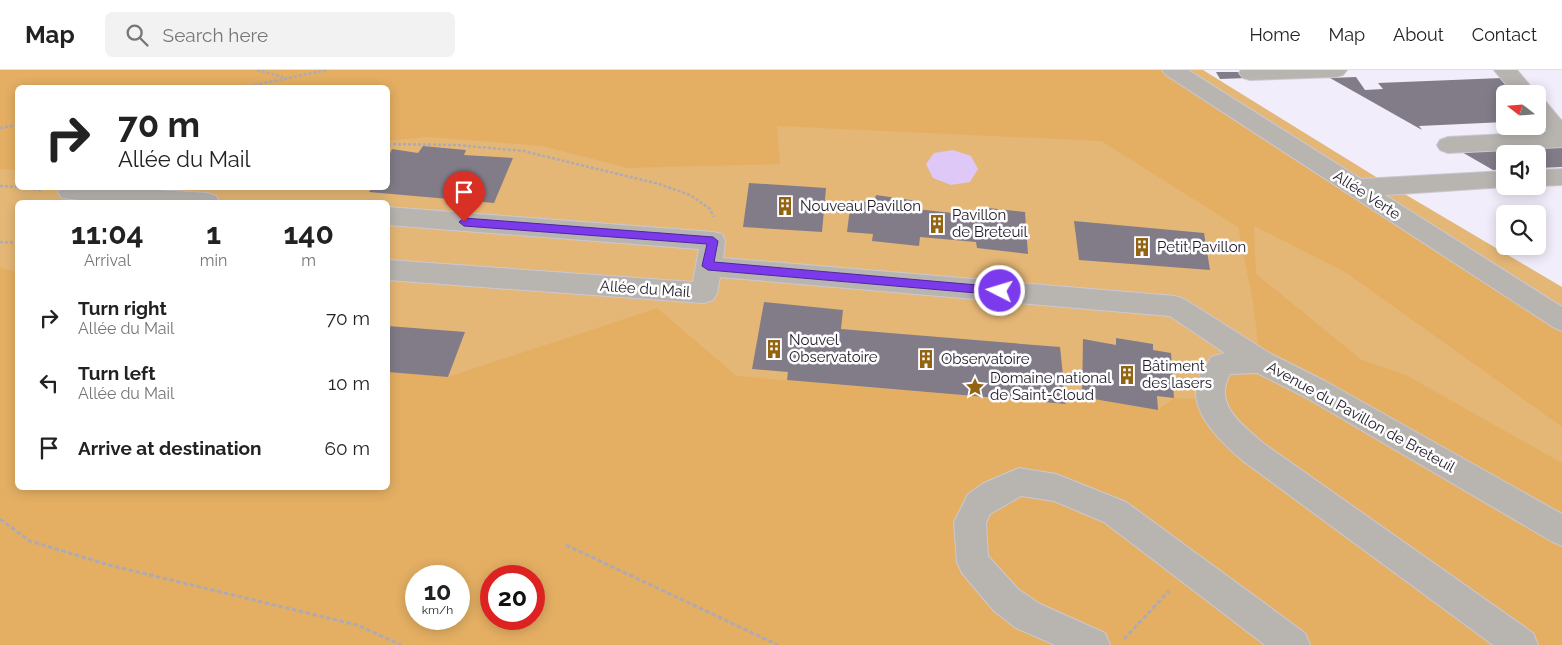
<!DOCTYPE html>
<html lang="en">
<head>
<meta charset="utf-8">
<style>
  :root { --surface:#fff; --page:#f2f2f2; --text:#222; --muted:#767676; --line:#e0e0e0 }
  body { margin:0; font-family:Raleway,sans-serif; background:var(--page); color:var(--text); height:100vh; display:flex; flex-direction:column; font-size:19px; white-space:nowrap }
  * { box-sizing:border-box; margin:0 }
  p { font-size:16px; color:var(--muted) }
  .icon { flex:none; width:28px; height:28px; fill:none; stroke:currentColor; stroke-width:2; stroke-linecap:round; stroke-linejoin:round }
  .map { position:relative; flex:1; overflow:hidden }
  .sheet { position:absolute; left:15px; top:130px; width:375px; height:290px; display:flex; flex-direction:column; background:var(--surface); border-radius:8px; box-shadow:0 2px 12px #0003 }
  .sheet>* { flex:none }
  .hud { position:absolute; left:15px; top:15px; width:375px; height:105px; border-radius:8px; box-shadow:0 2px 12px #0003; background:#fff; color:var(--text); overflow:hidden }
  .needle { width:32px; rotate:287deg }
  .tools { position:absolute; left:1496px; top:15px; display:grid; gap:10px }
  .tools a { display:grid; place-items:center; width:50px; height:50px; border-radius:8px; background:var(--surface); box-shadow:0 2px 12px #0003; font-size:25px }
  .speed { position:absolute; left:405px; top:495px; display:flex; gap:10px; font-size:25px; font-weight:700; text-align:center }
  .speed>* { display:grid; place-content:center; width:65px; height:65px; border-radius:50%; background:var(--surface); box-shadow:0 2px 12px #0003; line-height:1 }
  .speed small { font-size:12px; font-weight:400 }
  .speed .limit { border:8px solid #d22; background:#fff; color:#111 }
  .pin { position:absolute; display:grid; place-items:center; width:42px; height:42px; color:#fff; margin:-51px -21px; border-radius:50% 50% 50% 0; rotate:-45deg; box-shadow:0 0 5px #0007 }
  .pin .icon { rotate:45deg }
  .me { position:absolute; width:55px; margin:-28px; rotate:275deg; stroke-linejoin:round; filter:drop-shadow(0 0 4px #0008) }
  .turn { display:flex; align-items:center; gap:18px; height:105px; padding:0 20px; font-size:22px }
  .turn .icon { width:65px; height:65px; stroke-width:2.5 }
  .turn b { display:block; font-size:35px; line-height:42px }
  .eta { display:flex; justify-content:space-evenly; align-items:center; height:85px; text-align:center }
  .eta b { font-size:30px; font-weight:700; line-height:35px }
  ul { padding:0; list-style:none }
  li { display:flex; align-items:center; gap:15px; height:65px; padding:0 20px }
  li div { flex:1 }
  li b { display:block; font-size:19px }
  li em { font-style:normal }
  header { display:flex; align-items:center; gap:30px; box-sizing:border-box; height:70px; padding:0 25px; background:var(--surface); border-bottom:1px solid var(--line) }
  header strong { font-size:24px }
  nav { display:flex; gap:28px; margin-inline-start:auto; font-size:18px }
  .search { width:350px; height:45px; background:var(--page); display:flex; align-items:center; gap:12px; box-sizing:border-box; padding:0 18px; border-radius:8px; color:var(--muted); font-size:19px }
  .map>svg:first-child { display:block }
</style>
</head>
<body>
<header>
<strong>Map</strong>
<div class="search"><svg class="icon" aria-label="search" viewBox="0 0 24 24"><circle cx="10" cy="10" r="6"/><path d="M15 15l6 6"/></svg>Search here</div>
<nav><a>Home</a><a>Map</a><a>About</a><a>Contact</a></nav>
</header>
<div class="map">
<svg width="1562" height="575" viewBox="0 0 1562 575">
  <rect width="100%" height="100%" fill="#f2edfa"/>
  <path fill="#e5b776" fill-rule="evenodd" d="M0,0H1203L1381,110L1562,217V575H0ZM18,18H388V118H18ZM18,132H388V418H18ZM416,506H459V549H416ZM491,506H534V549H491Z"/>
  <path fill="#e4af63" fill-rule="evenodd" d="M0,0H1164L1562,259V357L1345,202L1254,156L1256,204L1362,290L1406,305L1562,393V575H0V198L17,202L18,418H388V302L448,307L657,238L737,306L1066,334L1082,327L1158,340L1174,328L1211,330L1221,295L1260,292L1253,232L1238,157L1101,71L777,56L780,94L628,98L542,76L427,67L388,71V18H18L17,100L0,99ZM416,506H459V549H416ZM491,506H534V549H491Z"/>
  <polygon fill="#ddc8f7" points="953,80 971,86 978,99 970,112 951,115 933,108 926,94 934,83"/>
  <g fill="#827c88">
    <polygon points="1216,2 1243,2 1247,8 1220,9"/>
    <polygon points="1356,7 1365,20 1383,19 1378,13 1502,8 1515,24 1505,24 1505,52 1419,56 1422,60 1330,8"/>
    <polygon points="423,76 466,80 464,85 513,88 494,133 369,122 372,118 388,118 388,88 392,79 418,83"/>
    <polygon points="1562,76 1562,97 1538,98 1538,84 1505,84 1505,99 1493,100 1460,81"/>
    <polygon points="749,113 826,118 822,162 743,157"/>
    <polygon points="876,125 917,131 916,139 980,146 979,137 1025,142 1028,184 977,178 976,172 920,167 919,176 872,171 873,164 847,162 851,130 874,133"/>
    <polygon points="1074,151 1204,163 1210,200 1079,190"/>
    <polygon points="764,232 843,240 841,259 1060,277 1066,334 787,310 788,302 752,299"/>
    <polygon points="388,256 465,262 448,307 388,302"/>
    <polygon points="1116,268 1153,274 1153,280 1171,283 1174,328 1157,326 1158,340 1082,327 1083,269 1116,275"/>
  </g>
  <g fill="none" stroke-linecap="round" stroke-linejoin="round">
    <g stroke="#ccc8d3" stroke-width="2">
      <g id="minor">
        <polygon points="1162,0 1188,0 1361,109 1505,101 1505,116 1508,116 1505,117 1385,125 1562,237 1562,261 1553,257 1166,5"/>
        <polygon points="1241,0 1347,0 1343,5 1336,7 1250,10 1243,8 1239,3"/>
        <polygon points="1494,0 1517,0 1537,24 1514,24"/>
        <polygon points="1538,30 1546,32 1562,51 1562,77 1448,83 1440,80 1437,75 1440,70 1448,67 1547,62 1538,51"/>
        <polygon points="1562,99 1562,115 1538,116 1538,100"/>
        <polygon points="61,118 125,118 207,123 216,126 219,132 97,132 62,128 58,122"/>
        <path d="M388,137L713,162L722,164L725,171L723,188L1175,226L1184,229L1271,284L1325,311L1562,444V476L1551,471L1305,327L1257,303L1230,304C1213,335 1242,354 1263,373L1533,563L1538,575H1493L1243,391C1223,373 1190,345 1197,314C1199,304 1206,296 1211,287L1225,283L1170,246L720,207L717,223L713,230L704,233L388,210V190L693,212L699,179L388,155Z"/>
        <polygon points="1019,398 1056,404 1126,432 1305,563 1310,575 1265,575 1104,452 1054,431 1021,426 990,444 986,453 988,486 1018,519 1040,534 1105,563 1110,575 1055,575 1016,558 994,541 962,503 957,492 954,452 968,424 984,413"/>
      </g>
    </g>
    <g stroke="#aeaab4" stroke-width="2.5" stroke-dasharray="3 2" stroke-linecap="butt">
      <polyline points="257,0 283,7"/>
      <polyline points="240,18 327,0"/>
      <polyline points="0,58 18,55"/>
      <polyline points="388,74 457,75 523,81 659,114 690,125 709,138 714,147"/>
      <polyline points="0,116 18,117"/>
      <polyline points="18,118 42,120"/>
      <polyline points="0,172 18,173"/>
    </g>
    <g stroke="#aeaab4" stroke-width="3" stroke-dasharray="4.5 2.5" stroke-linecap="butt">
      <polyline points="0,449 30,471 109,495 357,555 401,575"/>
      <polyline points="566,475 778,575"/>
      <polyline points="1124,569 1169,521"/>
    </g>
    <use href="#minor" fill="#b8b4af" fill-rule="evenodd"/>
  </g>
  <polygon fill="#7c3aed" stroke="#51269a" points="464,148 713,167 718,171 714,192 1000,217 1005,221 1000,225 708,200 702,196 707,174 464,156 459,152"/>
  <defs>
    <g id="building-bare" transform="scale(1.5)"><path d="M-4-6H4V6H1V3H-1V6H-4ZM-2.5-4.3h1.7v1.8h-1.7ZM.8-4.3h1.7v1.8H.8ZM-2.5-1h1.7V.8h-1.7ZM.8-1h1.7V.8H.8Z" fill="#926310" stroke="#fdfcff" stroke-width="2.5" paint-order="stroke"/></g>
    <g id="sight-bare" transform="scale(1.5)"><path d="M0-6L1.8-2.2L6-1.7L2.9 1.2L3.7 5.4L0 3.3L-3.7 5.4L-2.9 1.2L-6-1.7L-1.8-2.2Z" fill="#926310" stroke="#fdfcff" stroke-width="2.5" paint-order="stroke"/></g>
  </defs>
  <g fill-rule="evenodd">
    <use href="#building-bare" x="785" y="136"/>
    <use href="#building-bare" x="937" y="154"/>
    <use href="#building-bare" x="1142" y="177"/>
    <use href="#building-bare" x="774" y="279"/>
    <use href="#building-bare" x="926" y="289"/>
    <use href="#building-bare" x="1127" y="305"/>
    <use href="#sight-bare" x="975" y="317"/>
  </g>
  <g text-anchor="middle" stroke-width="5" stroke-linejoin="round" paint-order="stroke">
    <g font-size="15" fill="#1f1d22" stroke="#fdfcff">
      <text transform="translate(1367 125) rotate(33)" y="5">Allée Verte</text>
      <text transform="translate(645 219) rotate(4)" y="5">Allée du Mail</text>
      <text transform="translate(1361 347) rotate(29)" y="5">Avenue du Pavillon de Breteuil</text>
    </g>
    <g font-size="15" fill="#1f1d22" stroke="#fdfcff" text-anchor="start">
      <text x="800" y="141">Nouveau Pavillon</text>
      <text x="952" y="150">Pavillon<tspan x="952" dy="17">de Breteuil</tspan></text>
      <text x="1157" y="182">Petit Pavillon</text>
      <text x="789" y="275">Nouvel<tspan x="789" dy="17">Observatoire</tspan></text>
      <text x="941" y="294">Observatoire</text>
      <text x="1142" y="301">Bâtiment<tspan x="1142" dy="17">des lasers</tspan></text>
      <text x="990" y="313">Domaine national<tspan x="990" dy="17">de Saint-Cloud</tspan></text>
    </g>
  </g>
</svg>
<div class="tools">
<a><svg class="needle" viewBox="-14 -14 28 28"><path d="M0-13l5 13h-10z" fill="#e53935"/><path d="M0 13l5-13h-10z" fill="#767676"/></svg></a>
<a><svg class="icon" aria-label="sound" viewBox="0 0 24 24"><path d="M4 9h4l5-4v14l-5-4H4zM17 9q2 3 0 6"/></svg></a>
<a><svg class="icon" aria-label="search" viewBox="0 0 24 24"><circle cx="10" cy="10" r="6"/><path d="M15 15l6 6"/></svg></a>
</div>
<div class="speed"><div>10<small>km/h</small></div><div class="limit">20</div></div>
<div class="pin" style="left:464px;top:152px;background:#d93025"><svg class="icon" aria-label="arrive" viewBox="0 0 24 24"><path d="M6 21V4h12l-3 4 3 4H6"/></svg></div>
<svg class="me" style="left:1000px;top:221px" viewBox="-20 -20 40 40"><circle r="17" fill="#7c3aed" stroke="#fff" stroke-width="3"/><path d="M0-11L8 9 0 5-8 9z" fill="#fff"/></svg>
<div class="hud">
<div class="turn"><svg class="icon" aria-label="right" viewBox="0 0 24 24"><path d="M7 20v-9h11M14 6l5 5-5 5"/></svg><div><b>70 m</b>Allée du Mail</div></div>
</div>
<section class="sheet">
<div class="eta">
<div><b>11:04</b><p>Arrival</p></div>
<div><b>1</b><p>min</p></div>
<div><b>140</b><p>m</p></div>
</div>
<ul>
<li><svg class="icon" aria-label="right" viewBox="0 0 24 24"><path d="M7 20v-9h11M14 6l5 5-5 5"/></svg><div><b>Turn right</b><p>Allée du Mail</p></div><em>70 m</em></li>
<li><svg class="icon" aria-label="left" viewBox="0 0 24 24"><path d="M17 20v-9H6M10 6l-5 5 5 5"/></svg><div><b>Turn left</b><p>Allée du Mail</p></div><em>10 m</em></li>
<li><svg class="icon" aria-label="arrive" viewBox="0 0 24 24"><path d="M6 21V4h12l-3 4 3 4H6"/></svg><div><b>Arrive at destination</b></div><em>60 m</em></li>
</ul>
</section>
</div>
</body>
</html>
